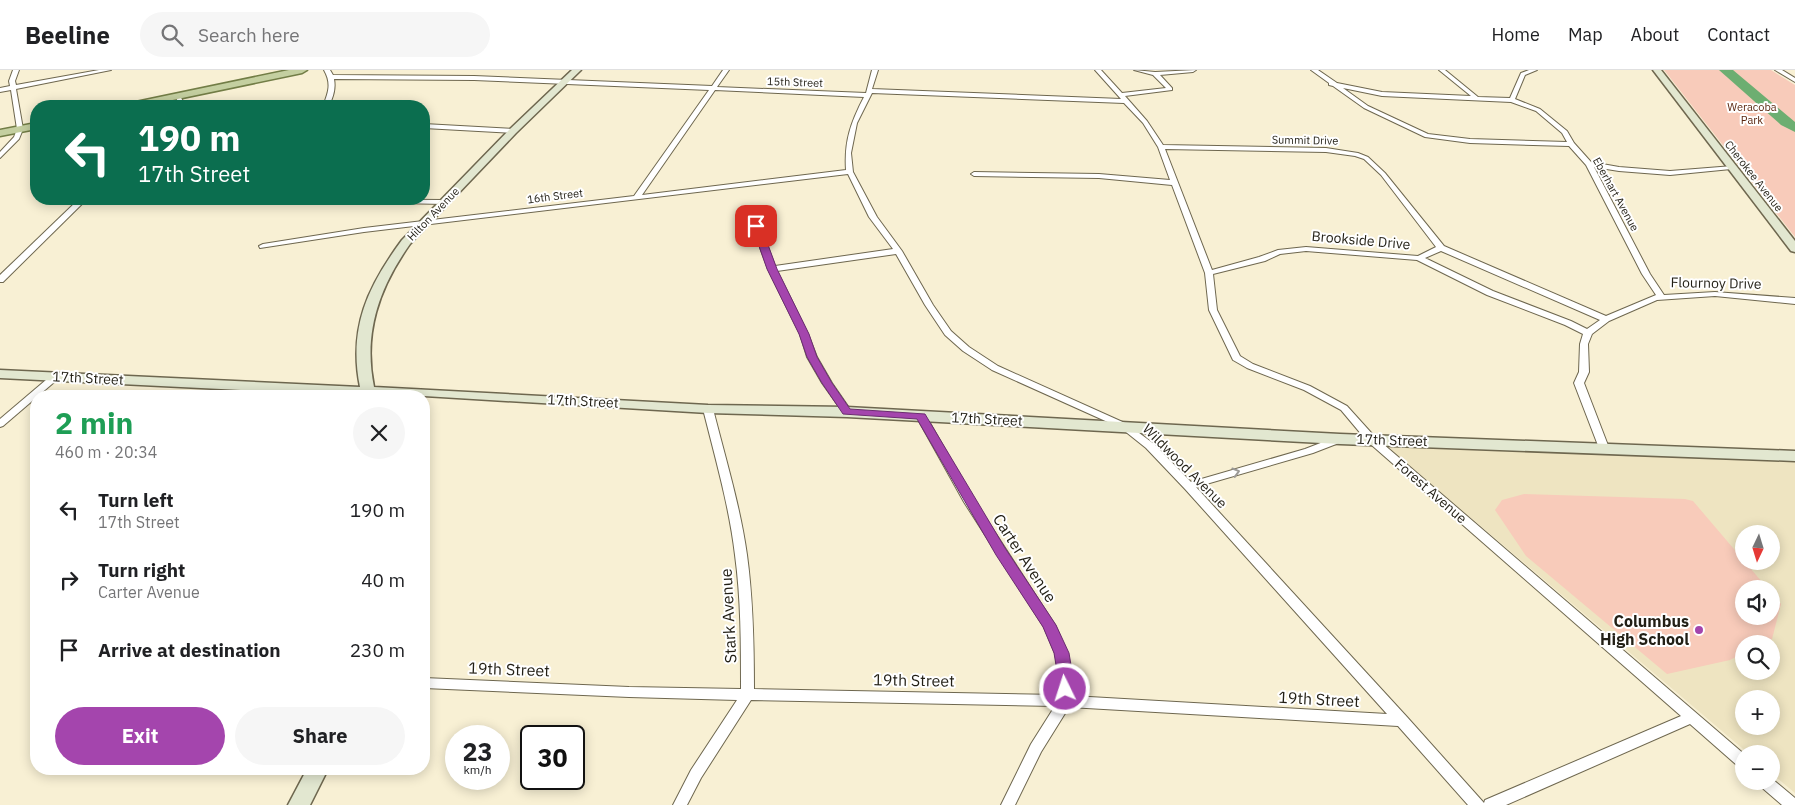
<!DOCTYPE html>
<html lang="en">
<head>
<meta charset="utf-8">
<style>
  :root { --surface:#fff; --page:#f6f6f6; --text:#202124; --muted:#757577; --line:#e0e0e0; --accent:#a445ad }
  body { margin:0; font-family:"IBM Plex Sans",sans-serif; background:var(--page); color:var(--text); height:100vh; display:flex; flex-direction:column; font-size:19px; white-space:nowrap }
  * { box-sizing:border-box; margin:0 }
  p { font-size:16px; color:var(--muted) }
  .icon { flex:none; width:28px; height:28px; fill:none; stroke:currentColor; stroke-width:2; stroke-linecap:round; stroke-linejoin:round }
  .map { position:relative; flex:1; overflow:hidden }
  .drawer { position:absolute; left:30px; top:320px; width:400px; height:385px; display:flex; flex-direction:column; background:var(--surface); border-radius:20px; box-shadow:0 2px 12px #0003 }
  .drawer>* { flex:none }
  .guide { position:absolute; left:30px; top:30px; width:400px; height:105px; border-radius:20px; box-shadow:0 2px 12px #0003; background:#0b6e4f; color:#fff; overflow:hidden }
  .needle { width:32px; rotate:184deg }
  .fabs { position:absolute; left:1735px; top:455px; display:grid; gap:10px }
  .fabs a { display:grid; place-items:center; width:45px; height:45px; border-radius:50%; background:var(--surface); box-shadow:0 2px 12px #0003; font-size:25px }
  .speed { position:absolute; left:445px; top:655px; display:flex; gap:10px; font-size:25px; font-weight:700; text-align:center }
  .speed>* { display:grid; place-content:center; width:65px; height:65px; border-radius:50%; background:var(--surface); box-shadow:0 2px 12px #0003; line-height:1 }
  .speed small { font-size:12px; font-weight:400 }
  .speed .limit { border:2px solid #111; border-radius:8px; background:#fff; color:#111 }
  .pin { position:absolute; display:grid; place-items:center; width:42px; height:42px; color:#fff; margin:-21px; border-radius:10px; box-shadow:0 2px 8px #0006 }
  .me { position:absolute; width:55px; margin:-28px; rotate:356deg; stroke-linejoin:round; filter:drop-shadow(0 0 4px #0008) }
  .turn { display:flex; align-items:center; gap:18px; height:105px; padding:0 25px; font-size:22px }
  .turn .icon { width:65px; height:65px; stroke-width:2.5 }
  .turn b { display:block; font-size:35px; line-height:42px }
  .round { display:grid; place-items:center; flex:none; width:52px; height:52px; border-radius:26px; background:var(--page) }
  .head { display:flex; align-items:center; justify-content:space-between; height:85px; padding:0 25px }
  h1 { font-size:30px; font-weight:700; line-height:38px; color:#1e9e55 }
  .primary-button { display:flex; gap:10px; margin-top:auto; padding:10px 25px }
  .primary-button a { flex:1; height:58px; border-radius:30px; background:var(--accent); color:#fff; font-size:20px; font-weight:700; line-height:58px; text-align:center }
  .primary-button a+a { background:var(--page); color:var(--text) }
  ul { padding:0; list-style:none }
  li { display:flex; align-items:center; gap:15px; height:70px; padding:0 25px }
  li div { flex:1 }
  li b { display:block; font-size:19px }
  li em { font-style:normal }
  header { display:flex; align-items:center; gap:30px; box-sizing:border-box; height:70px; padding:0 25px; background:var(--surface); border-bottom:1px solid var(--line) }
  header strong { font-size:24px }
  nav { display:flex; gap:28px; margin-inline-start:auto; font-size:18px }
  .search { width:350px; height:45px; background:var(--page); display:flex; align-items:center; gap:12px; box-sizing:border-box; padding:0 18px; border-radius:28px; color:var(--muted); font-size:19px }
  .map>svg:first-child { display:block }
</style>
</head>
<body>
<header>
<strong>Beeline</strong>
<div class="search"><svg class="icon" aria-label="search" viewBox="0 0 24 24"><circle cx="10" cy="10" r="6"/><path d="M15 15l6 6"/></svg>Search here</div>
<nav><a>Home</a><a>Map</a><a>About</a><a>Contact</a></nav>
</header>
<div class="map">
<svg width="1795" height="735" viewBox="0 0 1795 735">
  <rect width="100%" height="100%" fill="#f8f0d4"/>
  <path fill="#eee4c1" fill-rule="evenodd" d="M1383,373L1795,391V723L1771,703V684H1749ZM1744,464H1771V491H1744ZM1744,519H1771V546H1744ZM1744,574H1771V601H1744ZM1744,629H1771V656H1744Z"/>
  <g fill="#f8cbba">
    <polygon points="1664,0 1771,0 1795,15 1795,167"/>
    <polygon points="1524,424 1685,429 1693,431 1768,519 1744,519 1744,546 1771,546 1771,522 1781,534 1772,569 1763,574 1744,574 1744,583 1730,590 1667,604 1526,486 1495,440 1502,430"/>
  </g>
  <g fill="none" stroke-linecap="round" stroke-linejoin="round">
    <polygon fill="#6dae71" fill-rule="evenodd" points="1719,0 1733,0 1795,52 1795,62 1781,55"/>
    <g stroke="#6e674f" stroke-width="2">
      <g id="street">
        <polygon points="13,0 19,0 15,11 16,15 99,0 111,0 16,19 23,59 19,69 0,88 0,82 14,67 17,59 11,20 0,22 0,18 10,16 9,11"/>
        <path d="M324,0H330L333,5L474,6L712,16L723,0H729L717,17L866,23L872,0H878L872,19L1121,29L1095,0H1101L1122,23L1166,18L1153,5L1134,0L1155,2L1196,0L1193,2L1160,5L1172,18V20L1125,26L1147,51L1163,75L1326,78L1358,83L1368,87L1385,103L1444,176L1606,246L1656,225L1642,204L1586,95L1569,76L1470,73L1425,67L1364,38L1333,16L1329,15V13L1311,0H1318L1337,13L1382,22L1471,26L1439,0H1445L1478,27L1510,28L1521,3L1529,0H1537L1525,5L1515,29L1540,39L1567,61L1574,73L1591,92L1619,97L1670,101L1733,96V98L1731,99L1670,105L1619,101L1594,97L1650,204L1664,225L1715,222L1795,228V234L1715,226L1657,230L1609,251L1592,264L1588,274L1589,302L1584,313L1609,378L1604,381L1599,378L1574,313L1579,302L1580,274L1583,264L1565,255L1487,225L1417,190L1306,181L1280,184L1265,191L1213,204L1217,240L1240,286L1253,294L1310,316L1347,336L1375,367L1744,684V699L1739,697L1690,654L1506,735H1468L1398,656L1069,637L1041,682L1015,735H1001L1031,674L1055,636L751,630L701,708L687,735H673L691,700L737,630L629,627L424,618V608L629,617L741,619C741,574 741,529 735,485C729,435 715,387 703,339L708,336L713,339C725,387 740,435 747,485C753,529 754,574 754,619L1059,625L1060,607L1055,583L1044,557L964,432L916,346L921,343L926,346L972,427L1055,555L1067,583L1072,607V626L1387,644L1185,419L1146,378L1121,358L992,300L963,281L945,265L925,235L896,184L777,201L808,264L817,287L832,313L852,342L850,344H844L822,313L807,287L800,264L768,199L752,156L756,154L760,156L775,196L893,179L869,147L848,104L364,162L260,178L259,176L263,174L364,158L634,126L709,20L474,10L334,9C336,19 333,27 329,36H323C328,23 332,14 324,0ZM1343,18L1382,26L1511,32L1536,41L1562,63L1567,72L1470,69L1428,64L1368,36ZM715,20L864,27C851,52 844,71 846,100L642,125ZM872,23L1124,33L1143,53L1158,77L1170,110L1099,104L974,102L971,104L974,106L1099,108L1172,115L1205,203L1209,240L1233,290L1247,298L1304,320L1341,340L1367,371L1681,646L1485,730L1484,733L1407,647L1196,417L1313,383L1344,371L1345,369L1344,367H1336L1305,379L1191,412L1154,374L1127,354L998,296L969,277L951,261L933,235L902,181L877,147L853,102L851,83L857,53ZM1165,79L1326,82L1355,86L1364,89L1381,105L1436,177L1418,186L1306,177L1278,180L1259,187L1212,200ZM1441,181L1600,250L1587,259L1571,251L1493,221L1425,188Z"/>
        <polygon points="1775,0 1782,0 1795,8 1795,12"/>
        <polygon points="176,26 180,26 184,33 181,36 174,36 178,33"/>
        <polygon points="424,54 513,59 516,61 513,63 424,58"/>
        <polygon points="79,129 87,129 3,212 0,212 0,205"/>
        <polygon points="288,129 445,130 449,132 445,134 292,131"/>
        <polygon points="56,303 61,306 59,308 3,356 0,357 0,349 53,304"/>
        <polygon points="248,314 253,317 245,326 235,326 245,315"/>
        <polygon points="1771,708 1795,728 1795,735 1782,735 1760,716 1758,711 1771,711"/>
      </g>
    </g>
    <g stroke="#6e674f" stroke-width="3">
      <g id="secondary">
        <path d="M572,0H581L516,63L410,174C379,218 363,263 374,317L708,335L847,337L1340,364L1795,381V391L1340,374L847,347L708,343L424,326H362L0,308V300L360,317C348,258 368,216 402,170L510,59Z"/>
        <polygon points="1653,0 1661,0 1795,171 1795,182 1791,181"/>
        <polygon points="307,699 328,699 310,735 288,735"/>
      </g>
    </g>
    <g stroke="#727d46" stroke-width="3">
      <g id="primary">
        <polygon points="289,0 307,0 302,3 144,36 126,36 131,33"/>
        <polygon points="36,53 36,59 0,66 0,60"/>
      </g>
    </g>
    <use href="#street" fill="#fff" fill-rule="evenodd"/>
    <use href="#secondary" fill="#e2e7d0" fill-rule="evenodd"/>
    <use href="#primary" fill="#c4cfa0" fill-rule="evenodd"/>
  </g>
  <defs><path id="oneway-chevron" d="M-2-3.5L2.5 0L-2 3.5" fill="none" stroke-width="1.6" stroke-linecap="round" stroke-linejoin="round" transform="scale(1.25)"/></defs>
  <use stroke="#9c9a96" href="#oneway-chevron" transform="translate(1236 402) rotate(-16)"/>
  <polygon fill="#a445ad" stroke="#6b2d70" points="753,154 761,156 777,199 809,264 817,287 832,313 850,339 925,344 1005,478 1056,555 1069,583 1073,607 1070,623 1065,625 1060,623 1058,619 1058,607 1054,583 1043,557 996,485 917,349 843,344 822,313 807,287 799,264 767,199 752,156"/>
  <circle fill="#a445ad" stroke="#fff" stroke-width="2" cx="1699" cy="560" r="5"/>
  <g text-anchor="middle" stroke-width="4" stroke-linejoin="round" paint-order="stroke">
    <g font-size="11" fill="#221f15" stroke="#fff">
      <text transform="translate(795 12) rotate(2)" y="4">15th Street</text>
      <text transform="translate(1305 70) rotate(1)" y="4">Summit Drive</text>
      <text transform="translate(1754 106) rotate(52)" y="4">Cherokee Avenue</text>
      <text transform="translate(1616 124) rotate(61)" y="4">Eberhart Avenue</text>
      <text transform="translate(555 126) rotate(-7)" y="4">16th Street</text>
      <text transform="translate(433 144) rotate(-46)" y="4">Hilton Avenue</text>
    </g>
    <g font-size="11" fill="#5a260f" stroke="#fff">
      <text x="1752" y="41">Weracoba<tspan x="1752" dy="13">Park</tspan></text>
    </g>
    <g font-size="14" fill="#221f15" stroke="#fff">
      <text transform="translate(1361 170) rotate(5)" y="5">Brookside Drive</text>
      <text transform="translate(1716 213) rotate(1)" y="5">Flournoy Drive</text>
      <text transform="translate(88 308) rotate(3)" y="5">17th Street</text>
      <text transform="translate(583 331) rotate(3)" y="5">17th Street</text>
      <text transform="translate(987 349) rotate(3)" y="5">17th Street</text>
      <text transform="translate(1392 370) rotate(2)" y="5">17th Street</text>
      <text transform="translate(1185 396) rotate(45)" y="5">Wildwood Avenue</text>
      <text transform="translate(1431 421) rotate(41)" y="5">Forest Avenue</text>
    </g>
    <g font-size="16" fill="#221f15" stroke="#fff">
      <text transform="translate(1025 488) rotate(57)" y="6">Carter Avenue</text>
      <text transform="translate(728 546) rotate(-93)" y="6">Stark Avenue</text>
      <text transform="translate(509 599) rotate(2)" y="6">19th Street</text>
      <text transform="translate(914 610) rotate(1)" y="6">19th Street</text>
      <text transform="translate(1319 629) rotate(3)" y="6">19th Street</text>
    </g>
    <g font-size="16" font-weight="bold" fill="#221f15" stroke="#fff" text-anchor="end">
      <text x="1689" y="557">Columbus<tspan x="1689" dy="18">High School</tspan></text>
    </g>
  </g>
</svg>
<div class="fabs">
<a><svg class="needle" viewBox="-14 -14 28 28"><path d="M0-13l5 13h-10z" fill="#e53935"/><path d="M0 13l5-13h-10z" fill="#757577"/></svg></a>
<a><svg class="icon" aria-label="sound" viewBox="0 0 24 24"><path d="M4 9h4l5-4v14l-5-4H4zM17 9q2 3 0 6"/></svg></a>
<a><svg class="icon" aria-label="search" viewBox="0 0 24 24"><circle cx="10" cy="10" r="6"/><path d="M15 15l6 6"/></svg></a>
<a>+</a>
<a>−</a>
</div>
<div class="speed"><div>23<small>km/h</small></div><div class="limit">30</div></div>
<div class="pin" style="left:756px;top:156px;background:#d93025"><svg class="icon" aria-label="arrive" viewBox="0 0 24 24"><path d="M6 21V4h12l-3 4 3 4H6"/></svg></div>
<svg class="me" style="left:1065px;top:619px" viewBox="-20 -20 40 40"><circle r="17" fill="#a445ad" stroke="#fff" stroke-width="3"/><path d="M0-11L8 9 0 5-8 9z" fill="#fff"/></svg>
<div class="guide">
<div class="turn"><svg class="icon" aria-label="left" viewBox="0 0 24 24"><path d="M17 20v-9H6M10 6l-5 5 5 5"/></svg><div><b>190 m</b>17th Street</div></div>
</div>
<section class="drawer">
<div class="head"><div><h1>2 min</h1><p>460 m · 20:34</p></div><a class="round"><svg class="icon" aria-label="close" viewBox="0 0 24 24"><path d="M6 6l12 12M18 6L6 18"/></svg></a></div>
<ul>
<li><svg class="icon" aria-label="left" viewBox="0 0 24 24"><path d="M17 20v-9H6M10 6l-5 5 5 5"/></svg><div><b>Turn left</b><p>17th Street</p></div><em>190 m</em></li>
<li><svg class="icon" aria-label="right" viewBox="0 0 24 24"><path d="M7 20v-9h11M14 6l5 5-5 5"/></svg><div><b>Turn right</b><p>Carter Avenue</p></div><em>40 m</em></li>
<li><svg class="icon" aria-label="arrive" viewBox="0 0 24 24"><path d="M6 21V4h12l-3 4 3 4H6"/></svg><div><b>Arrive at destination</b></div><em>230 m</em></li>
</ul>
<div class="primary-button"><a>Exit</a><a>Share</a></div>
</section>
</div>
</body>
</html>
